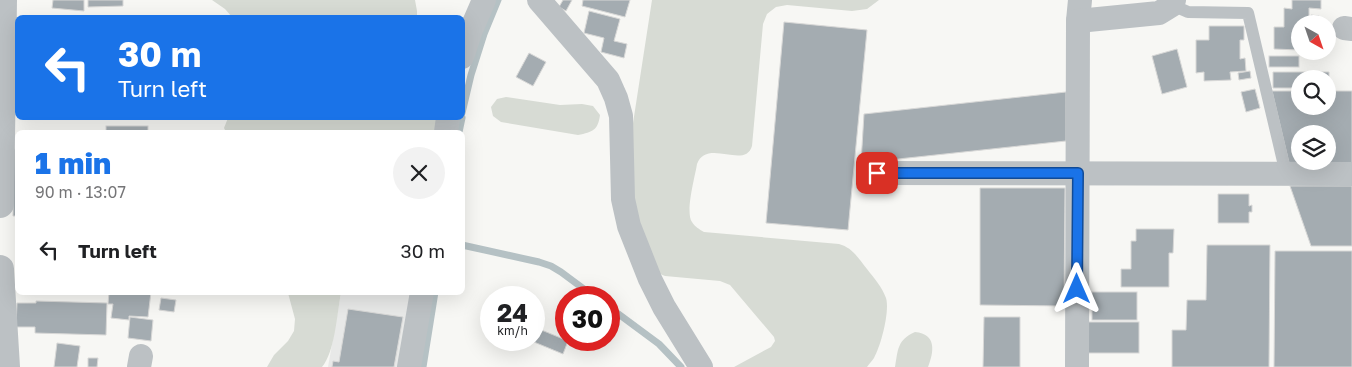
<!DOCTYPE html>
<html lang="en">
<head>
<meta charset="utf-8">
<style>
  :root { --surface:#fff; --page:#f2f2f2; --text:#202124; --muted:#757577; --accent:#1a73e8 }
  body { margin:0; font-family:"Golos Text",sans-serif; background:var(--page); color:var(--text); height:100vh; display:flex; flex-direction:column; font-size:19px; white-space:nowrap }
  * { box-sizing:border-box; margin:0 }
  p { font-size:16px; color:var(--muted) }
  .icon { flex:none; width:28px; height:28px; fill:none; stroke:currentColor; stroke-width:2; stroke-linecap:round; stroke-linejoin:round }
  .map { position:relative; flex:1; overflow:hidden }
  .drawer { position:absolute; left:15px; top:130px; width:450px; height:165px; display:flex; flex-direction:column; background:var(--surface); border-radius:8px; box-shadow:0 5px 20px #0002 }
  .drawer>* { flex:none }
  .hud { position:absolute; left:15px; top:15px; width:450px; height:105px; border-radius:8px; box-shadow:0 5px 20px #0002; background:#1a73e8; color:#fff; overflow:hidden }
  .needle { width:32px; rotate:140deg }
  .controls { position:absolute; left:1291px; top:15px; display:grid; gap:10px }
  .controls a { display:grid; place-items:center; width:45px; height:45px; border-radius:50%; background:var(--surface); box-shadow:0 5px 20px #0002; font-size:25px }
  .speed { position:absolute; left:480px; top:286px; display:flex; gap:10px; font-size:25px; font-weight:700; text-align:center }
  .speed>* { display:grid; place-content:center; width:65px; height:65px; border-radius:50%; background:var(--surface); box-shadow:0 5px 20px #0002; line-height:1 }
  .speed small { font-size:12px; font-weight:400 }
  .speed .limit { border:8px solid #d22; background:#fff; color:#111 }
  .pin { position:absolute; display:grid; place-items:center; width:42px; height:42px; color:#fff; margin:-21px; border-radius:10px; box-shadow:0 2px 8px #0006 }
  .me { position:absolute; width:55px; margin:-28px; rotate:0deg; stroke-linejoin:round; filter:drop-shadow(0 0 4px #0008) }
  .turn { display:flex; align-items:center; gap:18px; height:105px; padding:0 20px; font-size:22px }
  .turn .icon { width:65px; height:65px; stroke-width:2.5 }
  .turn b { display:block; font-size:35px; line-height:42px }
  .round { display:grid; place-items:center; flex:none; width:52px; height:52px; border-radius:26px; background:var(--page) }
  .overview { display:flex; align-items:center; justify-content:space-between; height:85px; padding:0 20px }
  h1 { font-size:30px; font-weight:800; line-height:38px; color:var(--accent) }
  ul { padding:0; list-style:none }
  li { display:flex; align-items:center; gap:15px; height:70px; padding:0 20px }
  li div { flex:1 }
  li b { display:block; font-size:19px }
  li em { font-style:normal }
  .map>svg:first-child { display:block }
</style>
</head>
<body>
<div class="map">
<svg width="1352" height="367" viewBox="0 0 1352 367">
  <rect width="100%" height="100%" fill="#f7f7f4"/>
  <polygon fill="#e8e9e8" points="341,293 412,293 399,367 328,367"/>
  <g fill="#d7dbd4">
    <polygon points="212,0 415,0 417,11 417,18 232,17 225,9"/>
    <path d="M652,0H879L867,9L852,11L787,5L776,7L767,14L763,24L752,146C745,170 707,138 697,164C695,177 685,212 692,222C695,227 699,229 704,232L839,244C853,248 858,258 867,269C874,278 882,287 886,298C890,311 881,346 874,358C872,361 869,364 867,367H734L771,347L775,341L774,337L730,285L720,281L665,276L660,274L639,223L633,197L631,136Z"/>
    <path d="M506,97L560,105L582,104L593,106L600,115C598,130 593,132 578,135L501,122L493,116L491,107L497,99Z"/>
    <polygon points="228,118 438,118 436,132 226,132 224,128"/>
    <path d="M288,293H341C337,313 335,352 322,367H267L274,355L288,341L294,331L295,319Z"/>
    <path d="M915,332C937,334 934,352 928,367H895C898,350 897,340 915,332Z"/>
  </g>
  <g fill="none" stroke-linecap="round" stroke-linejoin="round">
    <g stroke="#b5c1c4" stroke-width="7">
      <polyline points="462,113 471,75 484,34 498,0"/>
      <polyline points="459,132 462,118"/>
      <polyline points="462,245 539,262 551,266 561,272 596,298"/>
      <polyline points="609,307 659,344 681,367"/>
      <polyline points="423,367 435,292"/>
    </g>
  </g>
  <g fill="#a4acb1" stroke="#d8d8d7" fill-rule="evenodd">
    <polygon points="53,0 84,0 84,11 52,8"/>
    <polygon points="88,0 123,0 123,6 88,7"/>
    <polygon points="563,0 572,0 566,11 559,7"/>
    <polygon points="583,0 630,0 625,17 582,6"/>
    <polygon points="1292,0 1321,0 1321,9 1309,8 1309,24 1300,24 1300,50 1274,49 1274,27 1284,27 1284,8 1292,9"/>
    <polygon points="589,11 620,19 614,41 627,44 624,58 601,52 604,38 584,33"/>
    <polygon points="1311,15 1319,16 1319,24 1311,24"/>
    <polygon points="784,22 867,30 848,230 766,223"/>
    <polygon points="1209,26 1244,26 1244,40 1240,40 1240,59 1245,58 1246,71 1230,72 1231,80 1204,81 1204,72 1196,73 1196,40 1209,40"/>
    <polygon points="1177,49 1187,87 1162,94 1152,56"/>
    <polygon points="529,53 546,62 533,86 516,77"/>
    <rect x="1269" y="56" width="30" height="11"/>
    <polygon points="1250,71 1251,78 1239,80 1238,73"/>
    <polygon points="1273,72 1329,72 1329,89 1328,89 1328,79 1300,79 1300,88 1273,88"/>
    <polygon points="1255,89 1260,108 1246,112 1241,92"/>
    <path d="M1272,91H1300V106H1328V91H1352V163H1289ZM1300,134H1328V161H1300Z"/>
    <polygon points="1066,92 1066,141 861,163 864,114"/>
    <rect x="106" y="126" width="42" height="6"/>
    <polygon points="14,149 18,149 18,216 13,216"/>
    <polygon points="1290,186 1352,186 1352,246 1311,246"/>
    <polygon points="980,188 1065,188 1064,306 980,305"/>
    <polygon points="1218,194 1249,194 1249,206 1252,205 1252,212 1249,212 1249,223 1218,223"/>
    <polygon points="1136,229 1174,229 1173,253 1169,253 1169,287 1121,287 1121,269 1131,269 1131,241 1136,241"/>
    <polygon points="1207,245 1270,245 1269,367 1172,367 1172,330 1186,330 1187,300 1206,300"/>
    <polygon points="1275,251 1352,251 1352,367 1274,367"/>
    <polygon points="109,292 151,292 148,317 129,316 129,320 111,318 113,304 108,304"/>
    <rect x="1092" y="292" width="45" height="28"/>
    <polygon points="161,298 176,300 174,312 159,310"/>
    <polygon points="36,301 107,303 106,335 35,333 35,327 16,327 17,303 36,303"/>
    <polygon points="348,309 403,317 394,367 332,367 333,361 339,362"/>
    <polygon points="130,317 153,320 151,341 128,338"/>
    <polygon points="984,317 1020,317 1020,367 983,367"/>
    <rect x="1088" y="322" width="51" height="31"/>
    <polygon points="539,329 568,341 563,354 534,342"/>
    <polygon points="57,343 80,346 77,367 54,367"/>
    <polygon points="88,358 98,358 97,367 88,367"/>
  </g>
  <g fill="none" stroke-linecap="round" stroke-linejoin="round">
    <polyline stroke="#bcc1c4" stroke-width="12" points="1172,5 1188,12 1248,13 1286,174"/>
    <g stroke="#bcc1c4" stroke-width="24">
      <polyline points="539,0 608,80 616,98 621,116 623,199 629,226 650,279 664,307 701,367"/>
      <polyline points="1078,21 1080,0"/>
      <polyline points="1344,28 1352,29"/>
      <polyline points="462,57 471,30 484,0"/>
      <polyline points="446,132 448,118"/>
      <polyline points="877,173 1352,174"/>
      <polyline points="139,367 141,356"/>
      <polyline points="409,367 422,292"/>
      <polyline points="1077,367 1078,21 1159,13 1172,5 1174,0"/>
    </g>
    <g stroke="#bcc1c4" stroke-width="28">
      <polyline points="0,204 3,0"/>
      <polyline points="0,269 6,367"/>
    </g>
  </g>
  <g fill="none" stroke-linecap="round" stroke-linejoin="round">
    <g stroke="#114b97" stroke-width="12">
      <polyline id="route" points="877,173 1078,173 1077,289"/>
    </g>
    <use href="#route" stroke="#1a73e8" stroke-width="9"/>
  </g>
</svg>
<div class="controls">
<a><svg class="needle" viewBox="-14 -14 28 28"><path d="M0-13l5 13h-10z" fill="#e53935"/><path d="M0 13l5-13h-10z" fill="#757577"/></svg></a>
<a><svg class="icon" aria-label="search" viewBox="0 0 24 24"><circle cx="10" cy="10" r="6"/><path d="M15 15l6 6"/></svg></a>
<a><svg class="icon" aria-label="layers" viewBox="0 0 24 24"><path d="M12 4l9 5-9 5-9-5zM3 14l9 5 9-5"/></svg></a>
</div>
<div class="speed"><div>24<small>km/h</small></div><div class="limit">30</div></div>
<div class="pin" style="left:877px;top:173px;background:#d93025"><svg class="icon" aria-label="arrive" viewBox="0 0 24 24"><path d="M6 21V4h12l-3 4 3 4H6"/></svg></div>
<svg class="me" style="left:1077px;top:289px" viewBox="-20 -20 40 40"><path d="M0-17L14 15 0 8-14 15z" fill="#1a73e8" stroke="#fff" stroke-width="4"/></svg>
<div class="hud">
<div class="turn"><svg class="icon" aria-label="left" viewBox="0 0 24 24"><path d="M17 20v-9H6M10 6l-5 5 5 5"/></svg><div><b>30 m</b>Turn left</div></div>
</div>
<section class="drawer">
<div class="overview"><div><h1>1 min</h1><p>90 m · 13:07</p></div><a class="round"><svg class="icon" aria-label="close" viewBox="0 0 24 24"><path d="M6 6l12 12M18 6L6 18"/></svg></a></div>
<ul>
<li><svg class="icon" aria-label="left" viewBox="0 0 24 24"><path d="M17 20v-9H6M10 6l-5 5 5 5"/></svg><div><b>Turn left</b></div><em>30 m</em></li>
</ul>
</section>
</div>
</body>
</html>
